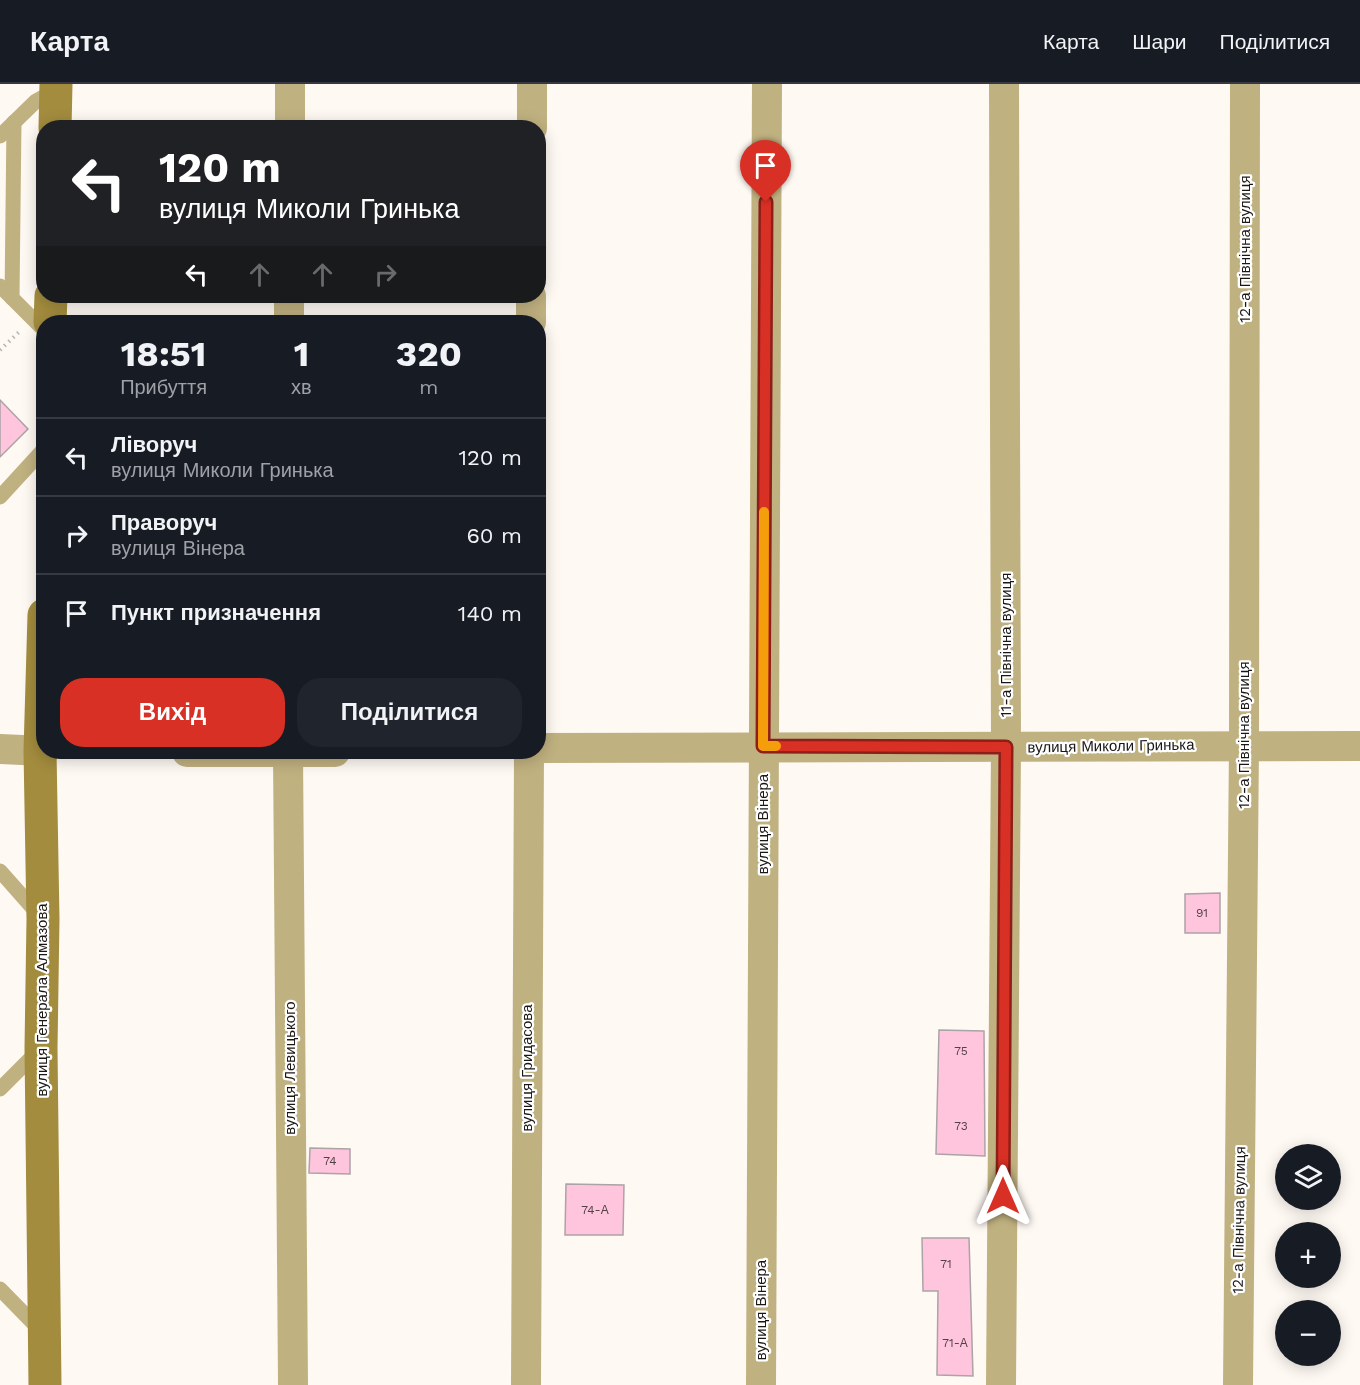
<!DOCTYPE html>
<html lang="uk">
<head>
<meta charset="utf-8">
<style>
  :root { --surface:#171b24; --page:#20242c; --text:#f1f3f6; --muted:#9ea1a6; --line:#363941; --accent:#d93025 }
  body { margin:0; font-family:"Work Sans",sans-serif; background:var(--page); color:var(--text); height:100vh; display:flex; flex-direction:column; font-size:22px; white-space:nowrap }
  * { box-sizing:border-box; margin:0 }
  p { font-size:20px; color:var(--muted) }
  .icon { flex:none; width:33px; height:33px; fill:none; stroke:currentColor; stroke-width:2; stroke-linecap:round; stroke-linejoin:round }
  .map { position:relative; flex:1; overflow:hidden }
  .panel { position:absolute; left:36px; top:231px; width:510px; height:444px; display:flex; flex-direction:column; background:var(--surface); border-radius:24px; box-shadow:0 3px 15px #0003 }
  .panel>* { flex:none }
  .banner { position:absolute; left:36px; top:36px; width:510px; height:183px; border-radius:24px; box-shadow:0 3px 15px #0003; background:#202124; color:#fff; overflow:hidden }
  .tools { position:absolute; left:1275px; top:1060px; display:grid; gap:12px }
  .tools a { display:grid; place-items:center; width:66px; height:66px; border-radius:50%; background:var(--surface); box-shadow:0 3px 15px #0003; font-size:30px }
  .pin { position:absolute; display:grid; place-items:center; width:51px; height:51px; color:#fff; margin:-62px -26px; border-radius:50% 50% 50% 0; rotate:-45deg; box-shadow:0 0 6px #0007 }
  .pin .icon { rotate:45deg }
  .me { position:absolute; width:66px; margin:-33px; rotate:0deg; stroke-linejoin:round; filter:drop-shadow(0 0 4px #0008) }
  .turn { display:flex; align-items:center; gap:21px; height:126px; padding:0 24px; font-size:27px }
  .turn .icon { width:78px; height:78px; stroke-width:2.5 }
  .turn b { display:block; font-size:42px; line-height:51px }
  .lanes { display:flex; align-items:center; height:57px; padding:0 24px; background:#0003; justify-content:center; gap:30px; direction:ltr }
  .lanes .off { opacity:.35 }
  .eta { display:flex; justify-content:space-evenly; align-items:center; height:102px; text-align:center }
  .eta b { font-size:36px; font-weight:700; line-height:42px }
  .cta { display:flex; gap:12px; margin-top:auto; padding:12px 24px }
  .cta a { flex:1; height:69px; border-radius:24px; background:var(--accent); color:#fff; font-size:24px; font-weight:700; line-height:69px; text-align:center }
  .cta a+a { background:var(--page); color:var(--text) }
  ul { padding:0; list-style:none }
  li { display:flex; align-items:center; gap:18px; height:78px; padding:0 24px; border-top:2px solid var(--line) }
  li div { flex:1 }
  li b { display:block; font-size:22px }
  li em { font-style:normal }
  header { display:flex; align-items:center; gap:36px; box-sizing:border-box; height:84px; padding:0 30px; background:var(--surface); border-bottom:2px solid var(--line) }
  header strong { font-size:28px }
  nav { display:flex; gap:33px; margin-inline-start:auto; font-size:21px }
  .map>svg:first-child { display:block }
</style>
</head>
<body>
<header>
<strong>Карта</strong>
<nav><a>Карта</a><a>Шари</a><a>Поділитися</a></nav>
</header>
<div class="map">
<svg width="1360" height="1301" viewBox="0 0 1360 1301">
  <rect width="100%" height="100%" fill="#fff9f4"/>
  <g fill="#ffc5dd" stroke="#aca3a6" stroke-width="1.5">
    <polygon points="0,316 28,345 0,373"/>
    <polygon points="1220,809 1220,849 1185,849 1185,810"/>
    <polygon points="939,946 984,947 985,1072 936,1070"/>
    <polygon points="310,1064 350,1065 350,1090 309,1089"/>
    <polygon points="566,1100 624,1101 623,1151 565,1151"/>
    <polygon points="922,1154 969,1154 973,1292 937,1291 938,1207 923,1207"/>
  </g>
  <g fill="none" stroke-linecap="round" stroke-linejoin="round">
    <polyline stroke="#b8b3af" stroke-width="4" stroke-dasharray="1.5 4.5" stroke-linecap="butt" points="0,266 19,248"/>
    <g stroke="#c0b180" stroke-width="15">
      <polyline points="0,52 36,17 56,6"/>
      <polyline points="0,202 44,246"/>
      <polyline points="12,214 14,38"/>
      <polyline points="0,413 44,365"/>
      <polyline points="0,787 39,831"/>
      <polyline points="0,1005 39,966"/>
      <polyline points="0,1205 42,1248"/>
    </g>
    <g stroke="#c0b180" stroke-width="30">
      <polyline points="290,44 290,0"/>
      <polyline points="532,44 532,0"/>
      <polyline points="289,238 289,212"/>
      <polyline points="531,238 531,212"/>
      <polyline points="538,664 1360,662"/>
      <polyline points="0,665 44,667"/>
      <polyline points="187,668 335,668"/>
      <polyline points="288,668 293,1301"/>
      <polyline points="526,1301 529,668"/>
      <polyline points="761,1301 767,0"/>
      <polyline points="1001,1301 1006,663 1004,0"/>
      <polyline points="1238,1301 1244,661 1245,0"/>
    </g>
    <g stroke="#a38c3e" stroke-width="33">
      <polyline points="55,44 56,0"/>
      <polyline points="50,238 51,212"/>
      <polyline points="44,531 40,667 43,835 41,964 45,1301"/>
    </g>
  </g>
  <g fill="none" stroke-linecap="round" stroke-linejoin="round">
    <g stroke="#8d1f18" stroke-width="15">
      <polyline id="route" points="766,118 763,662 1006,663 1003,1112"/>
    </g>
    <use href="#route" stroke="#d93025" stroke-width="10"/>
    <polyline stroke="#f59e0b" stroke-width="10" points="764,428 763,662 776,662"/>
  </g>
  <g text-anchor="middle" stroke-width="4.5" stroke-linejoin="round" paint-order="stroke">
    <g font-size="12" fill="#524246">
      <text x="1202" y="833">91</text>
      <text x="961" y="971">75</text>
      <text x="961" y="1046">73</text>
      <text x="330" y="1081">74</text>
      <text x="595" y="1130">74-А</text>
      <text x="946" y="1184">71</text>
      <text x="955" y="1263">71-А</text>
    </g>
    <g font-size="15" fill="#191614" stroke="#fff">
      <text transform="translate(1245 165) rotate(-90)" y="5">12-а Північна вулиця</text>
      <text transform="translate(1006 561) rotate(-90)" y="5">11-а Північна вулиця</text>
      <text transform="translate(1244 651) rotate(-90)" y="5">12-а Північна вулиця</text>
      <text transform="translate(1111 662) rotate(-1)" y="5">вулиця Миколи Гринька</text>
      <text transform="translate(763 740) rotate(-90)" y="5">вулиця Вінера</text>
      <text transform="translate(42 916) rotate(-90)" y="5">вулиця Генерала Алмазова</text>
      <text transform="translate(290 984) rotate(-90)" y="5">вулиця Левицького</text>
      <text transform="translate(527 984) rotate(-90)" y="5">вулиця Гридасова</text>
      <text transform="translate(1239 1136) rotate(-89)" y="5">12-а Північна вулиця</text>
      <text transform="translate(761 1226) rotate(-90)" y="5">вулиця Вінера</text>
    </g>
  </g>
</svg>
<div class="tools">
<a><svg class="icon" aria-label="layers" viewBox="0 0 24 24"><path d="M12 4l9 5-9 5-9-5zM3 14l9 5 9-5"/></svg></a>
<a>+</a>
<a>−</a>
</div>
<div class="pin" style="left:766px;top:118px;background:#d93025"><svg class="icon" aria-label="arrive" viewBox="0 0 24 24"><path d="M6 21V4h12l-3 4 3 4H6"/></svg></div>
<svg class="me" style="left:1003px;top:1112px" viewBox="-20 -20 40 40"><path d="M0-17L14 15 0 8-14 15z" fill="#d93025" stroke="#fff" stroke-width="4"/></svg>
<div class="banner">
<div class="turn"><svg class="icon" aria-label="left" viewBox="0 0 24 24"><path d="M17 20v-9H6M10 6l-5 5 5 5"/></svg><div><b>120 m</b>вулиця Миколи Гринька</div></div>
<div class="lanes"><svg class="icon" aria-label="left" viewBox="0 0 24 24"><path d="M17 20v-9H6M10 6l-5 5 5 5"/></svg><svg class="icon off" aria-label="ahead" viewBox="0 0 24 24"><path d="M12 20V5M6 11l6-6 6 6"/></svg><svg class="icon off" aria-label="ahead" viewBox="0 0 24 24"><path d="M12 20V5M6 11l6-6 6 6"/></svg><svg class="icon off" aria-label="right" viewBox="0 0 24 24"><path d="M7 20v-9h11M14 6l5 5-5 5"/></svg></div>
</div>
<section class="panel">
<div class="eta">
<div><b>18:51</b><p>Прибуття</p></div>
<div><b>1</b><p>хв</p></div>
<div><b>320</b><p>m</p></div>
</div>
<ul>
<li><svg class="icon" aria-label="left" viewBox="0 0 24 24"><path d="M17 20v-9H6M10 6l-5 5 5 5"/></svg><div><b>Ліворуч</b><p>вулиця Миколи Гринька</p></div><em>120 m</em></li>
<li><svg class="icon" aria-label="right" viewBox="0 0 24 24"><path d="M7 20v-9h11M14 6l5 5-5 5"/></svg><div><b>Праворуч</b><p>вулиця Вінера</p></div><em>60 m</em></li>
<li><svg class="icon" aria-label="arrive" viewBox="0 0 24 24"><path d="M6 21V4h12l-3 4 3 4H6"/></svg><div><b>Пункт призначення</b></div><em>140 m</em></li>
</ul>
<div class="cta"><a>Вихід</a><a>Поділитися</a></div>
</section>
</div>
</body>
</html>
